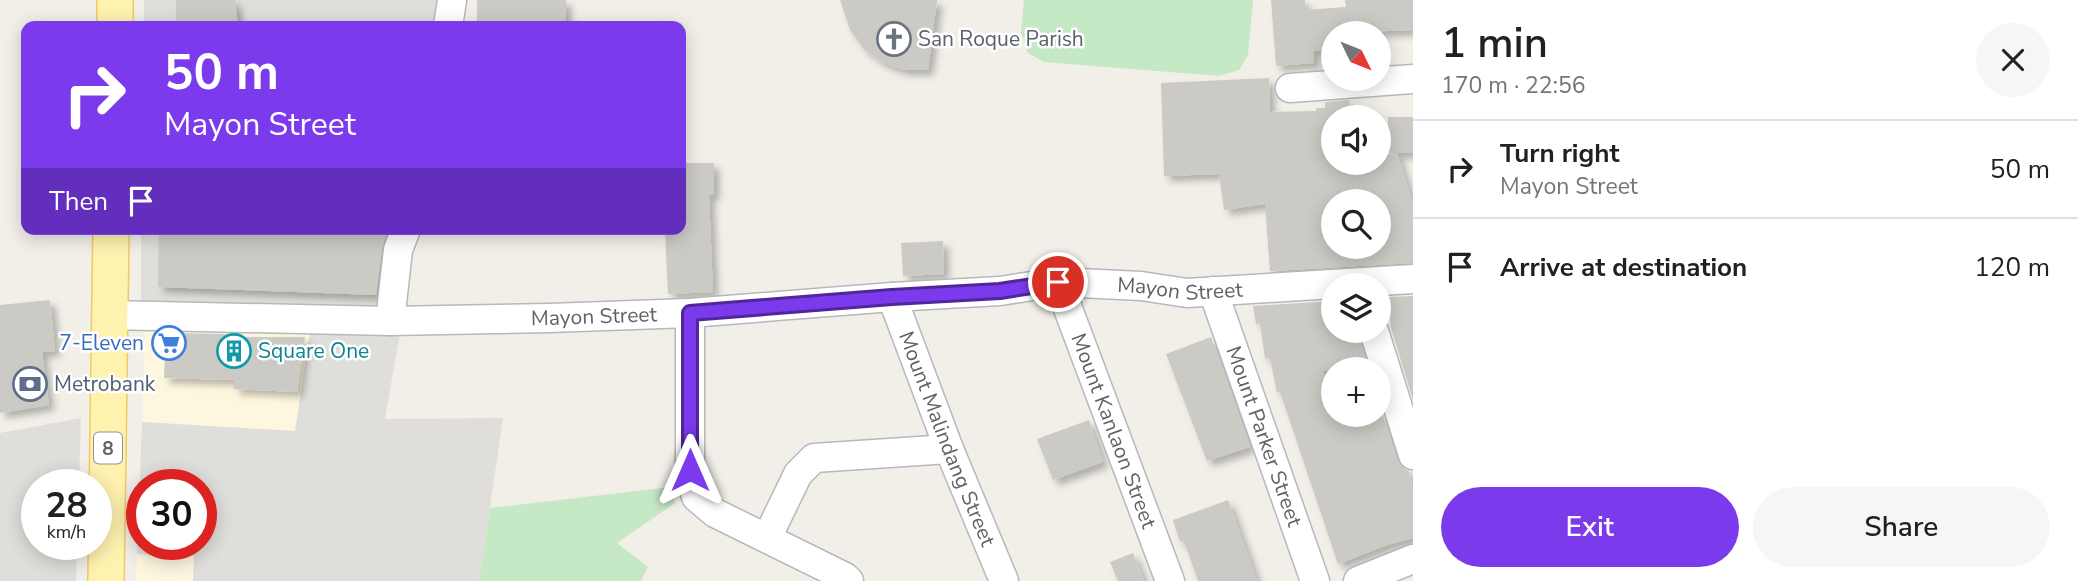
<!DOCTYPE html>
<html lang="en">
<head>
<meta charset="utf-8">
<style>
  :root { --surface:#fff; --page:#f6f6f6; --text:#202124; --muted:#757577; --line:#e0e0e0; --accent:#7c3aed }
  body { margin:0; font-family:"Nunito Sans",sans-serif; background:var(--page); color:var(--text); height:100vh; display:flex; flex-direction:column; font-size:26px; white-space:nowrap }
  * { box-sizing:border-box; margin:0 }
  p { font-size:23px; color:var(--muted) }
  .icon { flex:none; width:38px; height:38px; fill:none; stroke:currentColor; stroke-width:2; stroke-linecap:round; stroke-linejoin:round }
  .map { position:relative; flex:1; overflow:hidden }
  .sheet { display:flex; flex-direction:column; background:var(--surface); width:665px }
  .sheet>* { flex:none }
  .banner { position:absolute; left:21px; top:21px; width:665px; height:214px; border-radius:14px; box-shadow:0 4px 18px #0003; background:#7c3aed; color:#fff; overflow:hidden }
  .needle { width:46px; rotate:133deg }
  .buttons { position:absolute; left:1321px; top:21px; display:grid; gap:14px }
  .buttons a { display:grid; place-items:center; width:70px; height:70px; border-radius:50%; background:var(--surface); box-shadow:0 4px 18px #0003; font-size:35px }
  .speed { position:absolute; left:21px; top:469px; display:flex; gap:14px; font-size:35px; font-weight:700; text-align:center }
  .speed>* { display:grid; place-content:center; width:91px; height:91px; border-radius:50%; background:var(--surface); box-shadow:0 4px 18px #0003; line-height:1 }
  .speed small { font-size:18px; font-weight:400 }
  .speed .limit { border:10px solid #d22; background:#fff; color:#111 }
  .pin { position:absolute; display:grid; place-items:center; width:60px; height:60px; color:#fff; margin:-30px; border:4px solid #fff; border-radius:50%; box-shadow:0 2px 7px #0007 }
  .me { position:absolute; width:77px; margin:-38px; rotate:0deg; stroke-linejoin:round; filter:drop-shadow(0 0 5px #0008) }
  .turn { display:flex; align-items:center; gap:24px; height:147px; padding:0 28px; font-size:32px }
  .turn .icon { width:91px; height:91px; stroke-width:2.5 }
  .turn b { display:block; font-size:49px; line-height:60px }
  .then { display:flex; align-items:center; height:66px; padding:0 28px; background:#0003; gap:14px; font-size:26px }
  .round { display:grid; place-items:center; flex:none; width:74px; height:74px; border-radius:37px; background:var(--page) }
  .head { display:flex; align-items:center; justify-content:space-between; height:119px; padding:0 28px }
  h1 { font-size:42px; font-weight:600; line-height:52px }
  .action { display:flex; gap:14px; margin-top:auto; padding:14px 28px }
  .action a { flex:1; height:80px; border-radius:42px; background:var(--accent); color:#fff; font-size:28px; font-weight:600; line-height:80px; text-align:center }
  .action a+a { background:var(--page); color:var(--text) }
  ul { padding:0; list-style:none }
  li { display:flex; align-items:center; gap:21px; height:98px; padding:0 28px; border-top:2px solid var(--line) }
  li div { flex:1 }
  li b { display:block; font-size:26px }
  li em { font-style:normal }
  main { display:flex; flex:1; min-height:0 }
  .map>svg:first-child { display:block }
</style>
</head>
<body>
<main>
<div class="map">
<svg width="1413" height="581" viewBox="0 0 1413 581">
  <defs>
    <filter id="shadow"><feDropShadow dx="5.5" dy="5.5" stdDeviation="3.5" flood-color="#0004"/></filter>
  </defs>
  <rect width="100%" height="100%" fill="#f1efe8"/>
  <g fill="#fef7e0">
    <polygon points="145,332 310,332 295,431 142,422"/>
    <polygon points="137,554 195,556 193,581 136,581"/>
  </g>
  <g fill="#e0deda" fill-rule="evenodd">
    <polygon points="144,0 440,0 436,26 144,26"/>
    <polygon points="141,229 409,229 399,308 141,304"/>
    <path d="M310,332L400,333L385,419L503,418L479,581H193L194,556L137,554L142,422L295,431ZM142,485H201V544H142Z"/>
    <polygon points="81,418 79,485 37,485 37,544 77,544 76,581 0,581 0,433"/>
  </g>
  <g fill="#c5e8c5">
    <polygon points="1024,0 1253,0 1248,55 1239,70 1219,76 1044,62 1028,53 1021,32"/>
    <polygon points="671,487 675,503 617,543 648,567 641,581 479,581 490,508"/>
  </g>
  <g fill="#cccac5" fill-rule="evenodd" filter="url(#shadow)">
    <polygon points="176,0 235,0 238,26 176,26"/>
    <rect x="477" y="0" width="89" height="26"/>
    <polygon points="840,0 937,0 928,70 904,70 882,62 864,49 850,30"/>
    <polygon points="1271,0 1305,0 1305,10 1346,7 1345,0 1413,0 1413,30 1334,33 1334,50 1313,51 1314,63 1276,66"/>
    <path d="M1269,78L1270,112L1316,111V108H1325V102L1349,100V117H1334V163H1379V154H1397L1413,203V263L1270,271L1265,204L1224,210L1219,174L1164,176L1161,83ZM1334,201H1379V247H1334Z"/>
    <rect x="1388" y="117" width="25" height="36"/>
    <polygon points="681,163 714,163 714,195 709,195 713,292 668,294 665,229 681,229"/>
    <polygon points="159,229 388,229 382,248 376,295 158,287"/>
    <polygon points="943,241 944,274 903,276 901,243"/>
    <polygon points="1413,296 1413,400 1391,328 1389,297"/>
    <polygon points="50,300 55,351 42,352 49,405 0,413 0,305"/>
    <polygon points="1334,301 1334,331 1358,331 1367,364 1323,371 1334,403 1334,415 1383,415 1397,460 1401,467 1408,471 1413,487 1413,538 1387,545 1338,564 1280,392 1277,393 1270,358 1265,359 1260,323 1256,324 1253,306"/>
    <polygon points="166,333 228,334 228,337 305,337 297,392 234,389 234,380 164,378"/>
    <polygon points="1211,337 1250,447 1207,461 1166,354"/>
    <polygon points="1089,420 1103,462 1053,480 1037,439"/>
    <polygon points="1228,500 1257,581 1198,581 1184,541 1180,542 1173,520"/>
    <polygon points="1133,553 1144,581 1118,581 1110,562"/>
  </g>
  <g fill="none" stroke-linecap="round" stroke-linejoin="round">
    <g stroke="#b5b8bc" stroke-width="31">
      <g id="minor">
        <polyline points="448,26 452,0"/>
        <polyline points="1290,88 1413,79"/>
        <path id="s1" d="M1058,282L1170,581"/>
        <path id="s2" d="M1213,291L1315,581"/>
        <path id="s3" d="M892,297L949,449L1004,581"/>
        <polyline points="690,313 690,470 696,497 715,513 845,577 849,581"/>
        <path id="s4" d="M109,315L390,321L549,318L690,313L892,297L1000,291L1058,282L1141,286L1187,293L1413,279"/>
        <polyline points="390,321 398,250 406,229"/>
        <polyline points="1374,331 1413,455"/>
        <polyline points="767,538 798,474 814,458 949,449"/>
        <polyline points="1358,581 1413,559"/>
      </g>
    </g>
    <g stroke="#f2c960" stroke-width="38">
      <g id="major">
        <polyline points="115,26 115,0"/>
        <polyline points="106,581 111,229"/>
      </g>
    </g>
    <use href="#minor" stroke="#fff" stroke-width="28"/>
    <use href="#major" stroke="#fff2af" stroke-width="35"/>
  </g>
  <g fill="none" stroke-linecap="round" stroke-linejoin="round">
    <g stroke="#51269a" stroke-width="18">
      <polyline id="route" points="690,470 690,313 892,297 1000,291 1058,282"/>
    </g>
    <use href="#route" stroke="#7c3aed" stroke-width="12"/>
  </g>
  <defs>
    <g id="church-ring" transform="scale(1.75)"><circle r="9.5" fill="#fff" stroke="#6b7280" stroke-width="1.5"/><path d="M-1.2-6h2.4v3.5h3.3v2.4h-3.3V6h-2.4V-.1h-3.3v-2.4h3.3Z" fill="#6b7280"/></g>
    <g id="supermarket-ring" transform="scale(1.75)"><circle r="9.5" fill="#fff" stroke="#3f7fe0" stroke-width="1.5"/><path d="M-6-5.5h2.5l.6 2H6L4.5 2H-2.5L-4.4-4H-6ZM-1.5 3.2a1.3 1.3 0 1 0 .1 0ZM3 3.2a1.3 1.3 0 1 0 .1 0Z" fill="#3f7fe0"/></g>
    <g id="building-ring" transform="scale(1.75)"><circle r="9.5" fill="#fff" stroke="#0f9aa8" stroke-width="1.5"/><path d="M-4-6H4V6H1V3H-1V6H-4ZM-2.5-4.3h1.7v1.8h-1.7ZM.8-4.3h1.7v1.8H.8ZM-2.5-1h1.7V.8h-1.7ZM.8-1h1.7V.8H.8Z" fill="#0f9aa8"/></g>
    <g id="bank-ring" transform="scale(1.75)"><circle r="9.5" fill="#fff" stroke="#5c6f8a" stroke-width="1.5"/><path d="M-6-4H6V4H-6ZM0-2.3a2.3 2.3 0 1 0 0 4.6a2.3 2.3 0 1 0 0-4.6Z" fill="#5c6f8a"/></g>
  </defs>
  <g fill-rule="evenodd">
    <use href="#church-ring" x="894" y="39"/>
    <use href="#supermarket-ring" x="169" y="343"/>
    <use href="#building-ring" x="234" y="351"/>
    <use href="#bank-ring" x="30" y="384"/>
  </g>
  <g text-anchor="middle" stroke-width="5" stroke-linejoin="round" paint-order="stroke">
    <rect fill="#fff" stroke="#8f9295" stroke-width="2" x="94" y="432.5" width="28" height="31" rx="5"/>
    <g font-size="19" font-weight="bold" fill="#5f6368">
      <text x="108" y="455">8</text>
    </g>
    <g font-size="21" fill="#5b616d" stroke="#fff" text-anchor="start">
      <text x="918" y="46">San Roque Parish</text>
    </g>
    <g font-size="21" fill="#5f6368" stroke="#fff">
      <text dy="7" stroke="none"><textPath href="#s4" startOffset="1073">Mayon Street</textPath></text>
      <text dy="7" stroke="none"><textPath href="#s4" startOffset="485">Mayon Street</textPath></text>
      <text dy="7" stroke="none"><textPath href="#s1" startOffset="159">Mount Kanlaon Street</textPath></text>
      <text dy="7" stroke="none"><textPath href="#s2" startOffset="154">Mount Parker Street</textPath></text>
      <text dy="7" stroke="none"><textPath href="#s3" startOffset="152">Mount Malindang Street</textPath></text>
    </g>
    <g font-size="21" fill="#366cbe" stroke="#fff" text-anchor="end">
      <text x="144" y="350">7-Eleven</text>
    </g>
    <g font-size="21" fill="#0d838f" stroke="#fff" text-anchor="start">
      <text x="258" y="358">Square One</text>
    </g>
    <g font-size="21" fill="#4e5e75" stroke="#fff" text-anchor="start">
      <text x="54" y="391">Metrobank</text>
    </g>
  </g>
</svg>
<div class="buttons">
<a><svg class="needle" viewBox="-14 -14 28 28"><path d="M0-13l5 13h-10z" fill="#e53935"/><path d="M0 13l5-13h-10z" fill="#757577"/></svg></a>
<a><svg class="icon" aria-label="sound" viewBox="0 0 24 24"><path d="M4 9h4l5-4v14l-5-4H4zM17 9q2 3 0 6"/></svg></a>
<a><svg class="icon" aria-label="search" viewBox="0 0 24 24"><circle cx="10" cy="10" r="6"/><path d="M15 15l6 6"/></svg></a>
<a><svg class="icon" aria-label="layers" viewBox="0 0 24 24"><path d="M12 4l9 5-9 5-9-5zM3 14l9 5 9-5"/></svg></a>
<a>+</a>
</div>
<div class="speed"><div>28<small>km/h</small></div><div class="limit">30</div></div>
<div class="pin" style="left:1058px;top:282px;background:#d93025"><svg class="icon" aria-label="arrive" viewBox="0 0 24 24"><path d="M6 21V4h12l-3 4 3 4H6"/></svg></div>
<svg class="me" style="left:690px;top:470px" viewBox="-20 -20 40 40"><path d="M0-17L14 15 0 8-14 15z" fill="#7c3aed" stroke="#fff" stroke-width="4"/></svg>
<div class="banner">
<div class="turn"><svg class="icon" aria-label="right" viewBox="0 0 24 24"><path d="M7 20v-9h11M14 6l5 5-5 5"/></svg><div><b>50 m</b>Mayon Street</div></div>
<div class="then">Then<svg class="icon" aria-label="arrive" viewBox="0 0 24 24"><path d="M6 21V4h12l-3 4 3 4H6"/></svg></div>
</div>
</div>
<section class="sheet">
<div class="head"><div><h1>1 min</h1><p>170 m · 22:56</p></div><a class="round"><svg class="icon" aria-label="close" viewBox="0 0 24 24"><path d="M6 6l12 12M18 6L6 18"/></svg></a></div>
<ul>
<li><svg class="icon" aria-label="right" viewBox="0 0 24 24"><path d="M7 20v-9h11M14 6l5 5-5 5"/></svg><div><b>Turn right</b><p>Mayon Street</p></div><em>50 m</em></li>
<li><svg class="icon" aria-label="arrive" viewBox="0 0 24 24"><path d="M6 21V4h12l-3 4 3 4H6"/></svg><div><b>Arrive at destination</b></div><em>120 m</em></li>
</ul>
<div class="action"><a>Exit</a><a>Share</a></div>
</section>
</main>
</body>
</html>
